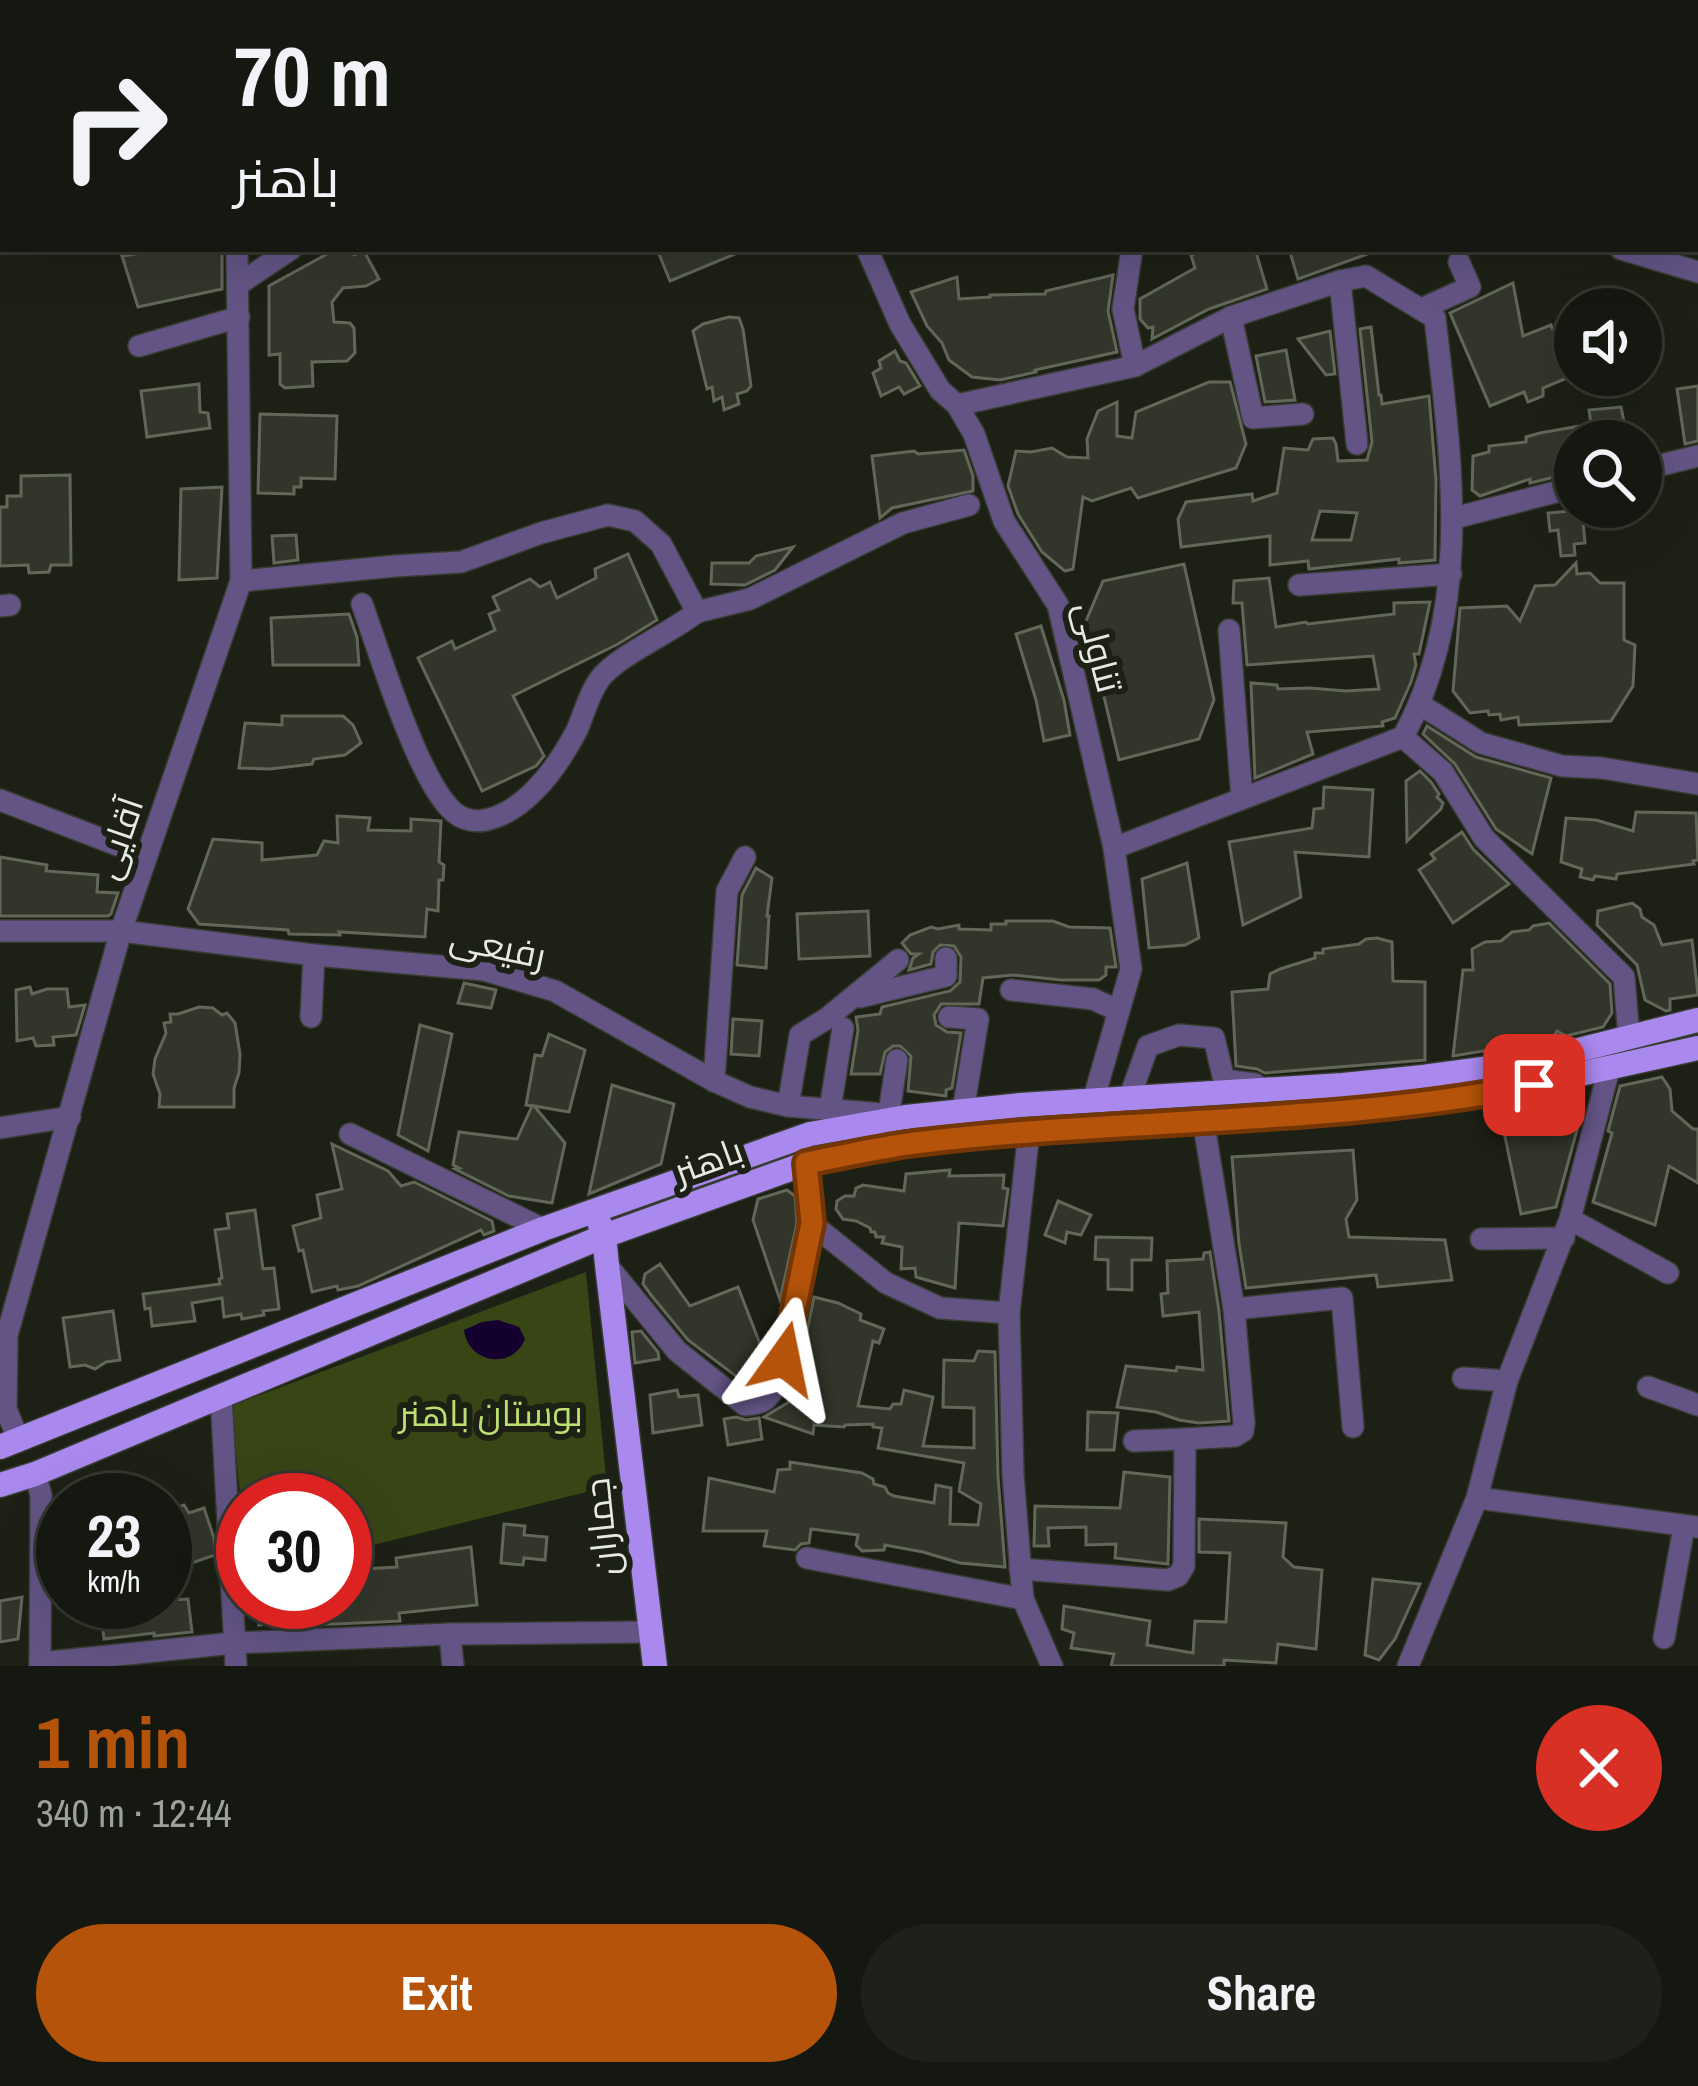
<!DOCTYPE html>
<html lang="en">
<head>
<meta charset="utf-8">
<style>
  :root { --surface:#151810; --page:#1e2119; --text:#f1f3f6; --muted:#9da09f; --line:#343730; --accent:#b45309 }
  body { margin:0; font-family:"Archivo Narrow",Cairo,sans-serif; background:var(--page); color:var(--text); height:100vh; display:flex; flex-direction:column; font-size:45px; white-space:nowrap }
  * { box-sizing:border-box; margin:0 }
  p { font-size:39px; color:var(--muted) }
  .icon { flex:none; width:66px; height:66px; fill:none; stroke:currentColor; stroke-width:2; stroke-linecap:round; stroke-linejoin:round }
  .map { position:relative; height:1666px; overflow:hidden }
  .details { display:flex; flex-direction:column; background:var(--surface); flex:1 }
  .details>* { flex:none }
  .banner { position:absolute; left:0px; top:0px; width:1698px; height:252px; box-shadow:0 12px 48px #0002,0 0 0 3px var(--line); background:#151810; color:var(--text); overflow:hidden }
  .buttons { position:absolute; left:1554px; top:288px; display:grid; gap:24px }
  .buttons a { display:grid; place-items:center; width:108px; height:108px; border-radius:50%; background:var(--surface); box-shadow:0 12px 48px #0002,0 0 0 3px var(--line); font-size:60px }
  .speed { position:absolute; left:36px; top:1473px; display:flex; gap:24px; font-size:60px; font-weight:700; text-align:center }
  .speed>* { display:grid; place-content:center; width:156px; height:156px; border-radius:50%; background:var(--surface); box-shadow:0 12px 48px #0002,0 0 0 3px var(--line); line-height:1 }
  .speed small { font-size:30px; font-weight:400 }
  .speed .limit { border:18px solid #d22; background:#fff; color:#111 }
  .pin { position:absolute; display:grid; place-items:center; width:102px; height:102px; color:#fff; margin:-51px; border-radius:24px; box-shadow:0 6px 18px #0006 }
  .me { position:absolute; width:132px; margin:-66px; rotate:12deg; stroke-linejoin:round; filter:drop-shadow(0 0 9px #0008) }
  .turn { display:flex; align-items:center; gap:42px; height:252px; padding:0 36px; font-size:54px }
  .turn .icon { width:156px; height:156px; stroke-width:2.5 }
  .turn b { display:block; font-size:84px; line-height:102px }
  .round { display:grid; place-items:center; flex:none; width:126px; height:126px; border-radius:63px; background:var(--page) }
  .summary { display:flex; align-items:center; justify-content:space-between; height:204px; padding:0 36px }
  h1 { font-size:72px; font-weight:800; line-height:90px; color:var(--accent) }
  .cta { display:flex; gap:24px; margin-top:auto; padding:24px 36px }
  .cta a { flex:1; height:138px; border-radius:72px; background:var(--accent); color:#fff; font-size:48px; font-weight:800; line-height:138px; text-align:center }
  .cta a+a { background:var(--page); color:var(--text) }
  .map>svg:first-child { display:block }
</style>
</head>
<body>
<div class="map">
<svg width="1698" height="1666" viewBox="0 0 1698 1666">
  <rect width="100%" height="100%" fill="#1c2015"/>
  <polygon fill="#384616" points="586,1272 607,1487 345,1552 345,1500 243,1500 243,1523 231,1406"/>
  <path fill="#13002e" d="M498,1320L519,1327L525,1339C512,1371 468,1363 464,1330L482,1322Z"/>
  <g fill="#32362a" stroke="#626759" stroke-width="3" fill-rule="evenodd">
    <polygon points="169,249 222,249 222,289 138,307 122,256"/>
    <polygon points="336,249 350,249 354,255 364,251 379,279 366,286 343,288 332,302 334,322 350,323 354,328 355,353 347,361 312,362 313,386 285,388 280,384 280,354 269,355 269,286"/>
    <polygon points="657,249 747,249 670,281"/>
    <polygon points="1210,249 1255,249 1267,289 1209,309 1152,339 1153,327 1148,328 1140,319 1140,299 1195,268 1191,255"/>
    <polygon points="1289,249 1373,249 1373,252 1298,279"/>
    <polygon points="1113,275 1108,311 1117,352 1035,370 1036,372 1000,380 972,377 949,360 942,343 927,326 911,292 957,277 959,299 990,297 990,295 1045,294 1046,291"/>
    <polygon points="1513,283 1523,336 1551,325 1572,376 1543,388 1543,396 1528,402 1524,392 1490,406 1450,313"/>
    <polygon points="729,317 739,318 743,329 751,386 747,391 737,394 739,404 724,410 722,397 714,401 712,387 707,389 693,331 703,324"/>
    <path d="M1371,327L1379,395H1381L1382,404L1429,396L1436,479L1435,560L1399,563V559L1309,569L1308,561L1270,565V536L1181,547L1178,519L1186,502L1252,494L1253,501L1277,493L1284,448L1308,450L1313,439L1333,438L1336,444L1338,461L1367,460L1372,442L1360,329ZM1320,511L1357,513L1351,540H1312Z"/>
    <polygon points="1330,331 1335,374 1326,375 1298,339"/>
    <polygon points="1286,350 1295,400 1265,402 1256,356"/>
    <polygon points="895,351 900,361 906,363 920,386 904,394 899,387 881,396 873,373 881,368 879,361"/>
    <polygon points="1209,382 1230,382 1246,444 1236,468 1138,498 1131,488 1092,501 1083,497 1073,569 1065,571 1042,552 1018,514 1008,486 1016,451 1031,452 1052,448 1067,457 1088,458 1087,439 1098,411 1117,402 1117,436 1132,438 1136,412"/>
    <polygon points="199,384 200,412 208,413 210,428 147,437 141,391"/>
    <polygon points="1698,386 1698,441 1685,444 1677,389"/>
    <polygon points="1621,407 1628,441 1575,441 1575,472 1530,483 1530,479 1480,496 1472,490 1473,456 1489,452 1489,446 1526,442 1526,437 1540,433 1591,424 1589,410"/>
    <polygon points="260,414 337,416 335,479 301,478 301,487 294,487 294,494 258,493"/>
    <polygon points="964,450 973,476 973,491 892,508 880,518 872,456 914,451 918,454"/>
    <polygon points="70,475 71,565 51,565 49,572 29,573 28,565 0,566 0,507 7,507 7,496 21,496 21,476"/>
    <polygon points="222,487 217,578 179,580 181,489"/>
    <polygon points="1582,510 1585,543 1574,544 1575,555 1561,556 1558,530 1550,531 1548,513"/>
    <polygon points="296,535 298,560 274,563 272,536"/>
    <polygon points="793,547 775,570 745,585 711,584 712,563 749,563 756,556"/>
    <polygon points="628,554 657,620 618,644 513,696 544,756 536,766 482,791 418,658 452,641 455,649 495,630 489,614 499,610 493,597 530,579 540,587 550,582 557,598 596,578 595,569"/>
    <polygon points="1576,563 1577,574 1590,573 1600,583 1624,583 1624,640 1635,645 1633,686 1611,721 1519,725 1518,717 1501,720 1500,714 1489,715 1488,711 1470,713 1453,691 1460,608 1507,606 1520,621 1535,586 1555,585"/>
    <polygon points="1184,564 1214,700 1199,739 1119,760 1086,621 1103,581"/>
    <polygon points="1269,578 1276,627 1306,622 1308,624 1394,614 1394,603 1430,602 1419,654 1414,654 1416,665 1411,682 1395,718 1382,722 1383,726 1307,732 1313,754 1255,778 1251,683 1277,685 1278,689 1310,688 1346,691 1379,689 1373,656 1247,665 1242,603 1233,603 1234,581"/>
    <polygon points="349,614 357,637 359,665 273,665 271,618"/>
    <polygon points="1041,626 1064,700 1070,735 1044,741 1036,700 1016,634"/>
    <polygon points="282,716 343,716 353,725 361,743 345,755 314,759 312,764 270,769 239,768 245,723 282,725"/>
    <polygon points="1427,726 1476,757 1551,778 1532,854 1496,829 1455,764 1423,734"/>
    <polygon points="1420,771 1431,782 1439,794 1437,797 1443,803 1441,809 1407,841 1406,781"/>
    <polygon points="1324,787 1373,790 1369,857 1295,852 1301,897 1243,925 1229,842 1312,828 1314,809 1323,808"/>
    <polygon points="1636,812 1696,813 1698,860 1693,861 1694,864 1617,874 1616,879 1595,876 1593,880 1580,877 1582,869 1561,862 1566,818 1596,820 1633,831"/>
    <polygon points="337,816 370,818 368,830 411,831 411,819 441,821 439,862 444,865 443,880 439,880 438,911 427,909 425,937 339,932 340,935 289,934 288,930 199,924 188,909 213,839 262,843 262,860 317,855 324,841 338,843"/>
    <polygon points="1462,832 1473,849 1509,884 1453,923 1419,870 1435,859 1431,854"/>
    <polygon points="0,857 47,865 46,871 98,875 97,892 118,893 111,914 108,916 0,916"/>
    <polygon points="1187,863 1199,938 1185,945 1149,948 1142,879"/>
    <polygon points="756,868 772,878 767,916 769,916 766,968 737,965 742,895"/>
    <polygon points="1632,903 1640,909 1642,917 1654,925 1662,945 1692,940 1698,995 1670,999 1670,1010 1666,1011 1645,1000 1637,965 1597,925 1598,911"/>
    <polygon points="868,911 870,956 799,959 797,914"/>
    <polygon points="1006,921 1053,921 1069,927 1110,928 1116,967 1106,967 1106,975 1099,980 1061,980 1013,975 983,978 979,1004 941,1004 934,1015 936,1025 947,1032 961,1033 952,1088 946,1090 946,1096 908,1091 911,1056 900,1046 893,1046 885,1052 880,1074 851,1074 858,1030 856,1017 880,1014 882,1007 950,991 960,982 961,957 954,946 940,945 933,952 931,964 909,970 913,958 919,954 911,954 902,943 910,935 931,927 938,929 959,925 959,929 991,930 991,924 1006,924"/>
    <polygon points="1549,923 1610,984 1612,1013 1603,1027 1566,1036 1557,1031 1552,1040 1545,1041 1453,1056 1463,970 1473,970 1472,949 1485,942 1501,941 1512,932 1529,930 1533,926"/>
    <polygon points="1377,938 1392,942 1393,981 1425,982 1425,1060 1265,1073 1257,1069 1236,1066 1232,992 1268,989 1270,974 1280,969 1315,958 1315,953 1323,953 1323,949 1359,944 1366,939"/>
    <polygon points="464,983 496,990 491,1008 458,1003"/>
    <polygon points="30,987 32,994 47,989 67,989 69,1007 85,1005 76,1035 53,1037 54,1045 36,1046 33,1038 17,1041 16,990"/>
    <polygon points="199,1007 213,1008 222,1015 227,1013 235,1023 240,1054 239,1073 234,1088 234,1107 159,1107 160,1094 153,1074 155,1059 166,1033 164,1023 171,1022 170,1014 178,1014"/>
    <polygon points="733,1019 762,1021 759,1056 731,1054"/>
    <polygon points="420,1025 452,1034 428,1151 398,1135"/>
    <polygon points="549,1034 585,1050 569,1112 534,1106 565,1143 552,1203 509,1196 455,1169 459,1168 453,1165 459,1132 517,1139 532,1106 526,1105 535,1055 542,1056"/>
    <polygon points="1662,1077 1670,1089 1672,1111 1693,1129 1698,1129 1698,1183 1669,1166 1655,1225 1593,1202 1612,1133 1608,1131 1620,1086"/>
    <polygon points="612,1085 674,1104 661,1164 589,1194"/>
    <polygon points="1580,1119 1556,1207 1521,1214 1504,1132"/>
    <polygon points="332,1144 388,1171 401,1186 414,1182 492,1221 494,1231 484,1235 481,1230 358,1286 338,1290 337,1286 312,1292 303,1250 299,1251 293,1226 321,1218 317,1195 342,1189"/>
    <polygon points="1353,1150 1357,1200 1346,1219 1349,1237 1445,1240 1452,1280 1378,1287 1376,1275 1246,1288 1239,1244 1232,1157"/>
    <polygon points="950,1170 949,1176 1004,1175 1003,1188 1008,1189 1003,1226 959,1223 955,1288 916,1277 915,1268 901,1269 902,1247 882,1243 884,1237 876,1237 875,1232 871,1232 870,1228 856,1221 843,1219 836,1209 837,1201 845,1196 854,1196 856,1188 863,1185 904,1191 906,1174"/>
    <polygon points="787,1190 795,1196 797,1223 780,1300 753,1220 758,1199"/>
    <polygon points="1058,1201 1091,1215 1081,1235 1067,1232 1065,1243 1045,1235"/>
    <polygon points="255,1210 263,1269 274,1268 279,1309 263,1311 264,1315 242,1319 241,1314 224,1317 222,1298 192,1303 195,1321 152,1326 150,1308 145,1309 143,1294 220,1284 219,1279 222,1278 215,1230 229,1228 227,1214"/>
    <polygon points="1096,1237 1152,1238 1151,1260 1132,1260 1132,1290 1108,1289 1108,1260 1095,1259"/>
    <polygon points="1210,1252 1219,1311 1229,1421 1199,1423 1179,1420 1156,1412 1117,1407 1126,1366 1176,1371 1177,1367 1203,1370 1199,1312 1163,1316 1161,1294 1168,1293 1167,1261 1203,1259 1204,1253"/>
    <polygon points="660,1264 690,1306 738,1287 767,1362 764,1377 756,1387 753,1389 688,1340 651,1295 643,1284 645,1274"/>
    <polygon points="814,1297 838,1303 861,1314 860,1320 884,1329 879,1343 873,1341 858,1406 890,1409 893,1404 901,1404 904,1390 933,1397 923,1446 974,1448 974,1408 943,1407 944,1360 974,1361 978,1351 995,1352 998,1476 1005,1567 960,1563 923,1552 885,1545 884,1550 862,1551 856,1545 858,1535 811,1529 809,1543 801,1544 795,1550 764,1546 767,1531 703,1531 709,1478 774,1492 778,1470 790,1469 790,1462 862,1473 873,1479 874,1484 885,1487 888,1493 894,1496 934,1503 936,1485 951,1488 950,1524 978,1525 981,1504 959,1491 964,1463 878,1448 882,1428 873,1427 873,1424 845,1425 844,1427 814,1425 813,1434 764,1417 797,1397 803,1368 800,1366"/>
    <polygon points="113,1311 120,1360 106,1362 95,1369 85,1365 70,1367 63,1318"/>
    <polygon points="641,1331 658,1352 659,1359 635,1363 632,1332"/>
    <polygon points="677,1390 679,1397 698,1395 702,1425 653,1433 650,1395"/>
    <polygon points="1088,1412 1118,1413 1114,1450 1087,1450"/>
    <polygon points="736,1417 746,1420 759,1418 762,1439 728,1445 724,1419"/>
    <polygon points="1124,1472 1170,1477 1168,1564 1115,1558 1116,1544 1086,1545 1086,1527 1048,1528 1049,1546 1034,1546 1035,1506 1120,1508"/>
    <polygon points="184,1505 189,1513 204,1508 214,1538 215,1555 183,1566 175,1543 165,1547 165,1521 172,1518 169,1510"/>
    <polygon points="1199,1519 1286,1523 1283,1557 1294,1567 1322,1570 1316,1649 1278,1644 1276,1663 1224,1660 1224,1666 1111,1666 1114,1654 1071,1648 1074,1633 1062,1629 1064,1606 1150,1621 1147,1645 1193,1653 1195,1621 1226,1622 1230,1553 1199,1552"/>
    <polygon points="504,1524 525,1526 524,1535 547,1537 545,1560 524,1558 523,1565 501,1563"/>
    <polygon points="471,1547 477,1605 399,1613 400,1621 292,1626 292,1621 259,1625 258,1602 345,1602 345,1579 363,1578 362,1569 397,1567 396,1558"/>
    <polygon points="1373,1579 1420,1584 1395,1639 1379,1660 1365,1655"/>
    <polygon points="22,1597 18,1639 0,1642 0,1601"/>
    <polygon points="188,1599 192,1632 154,1636 154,1633 104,1639 100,1604"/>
  </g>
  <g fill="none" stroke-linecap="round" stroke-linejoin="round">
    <g stroke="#383c32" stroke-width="24">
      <g id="minor">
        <polyline points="220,0 221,3"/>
        <polyline points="396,0 397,3"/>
        <polyline points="611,0 615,3"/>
        <polyline points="646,3 648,0"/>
        <polyline points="1445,3 1445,0"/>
        <polyline points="1652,3 1653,0"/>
        <polyline points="1695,80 1698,81"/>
        <polyline points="0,233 3,233"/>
        <polyline points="867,249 900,324 940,390 957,405 974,434 1004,521 1058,605 1114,848 1131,969 1093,1101"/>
        <polyline points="1132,249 1123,309 1135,366"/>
        <polyline points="1621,249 1698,272"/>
        <polyline points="1340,281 1357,444"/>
        <polyline points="239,284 291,249"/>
        <polyline points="1421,309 1470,287 1459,262"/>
        <polyline points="1231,317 1253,418 1303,414"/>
        <polyline points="139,346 239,317"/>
        <path d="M957,405L1135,366L1231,317L1340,281L1366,276L1435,318C1451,459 1474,606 1403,737"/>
        <polyline points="1641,470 1698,456"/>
        <polyline points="1454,518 1575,487"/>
        <path d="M241,581L395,566L461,562L541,533L608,515L635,521L661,544L697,612C671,633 616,656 599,680C589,694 584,714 577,730C566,751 552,773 535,790C516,810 480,833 455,813C419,785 379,651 362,604"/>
        <polyline points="1299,585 1451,574"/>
        <polyline points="0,606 10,605"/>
        <polyline points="697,612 750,599 903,523 969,505"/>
        <polyline points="1229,630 1242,799"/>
        <polyline points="1421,705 1481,743 1562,766 1602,768 1698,784"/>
        <polyline points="1403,737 1443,772 1484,838 1624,977 1629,1038"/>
        <polyline points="0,800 146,856"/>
        <polyline points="1114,848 1403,737"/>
        <polyline points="0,931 121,931 314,955 484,970 555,991 714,1081 750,1097 788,1106 895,1115"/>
        <polyline points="1011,990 1093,999 1119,1011"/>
        <polyline points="860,997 946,976 946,958"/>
        <polyline points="311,1017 314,955"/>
        <polyline points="949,1017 978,1019 963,1111"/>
        <polyline points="714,1081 727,891 745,857"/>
        <polyline points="1129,1099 1148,1046 1179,1035 1214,1038 1224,1080 1255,1084"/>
        <polyline points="788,1106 800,1035 826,1019 898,960"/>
        <polyline points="830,1109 843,1028"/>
        <polyline points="889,1113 897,1060"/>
        <polyline points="0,1128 70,1117"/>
        <polyline points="1029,1131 1009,1313 1013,1475 1023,1599 1052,1666"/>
        <polyline points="350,1134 543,1229"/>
        <polyline points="1570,1219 1668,1273"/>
        <polyline points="812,1224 886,1283 940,1308 1009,1313"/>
        <polyline points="1481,1239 1564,1238"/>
        <path d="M607,1265L677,1351L745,1405C764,1404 769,1399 778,1382L812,1224L807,1163"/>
        <polyline points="1234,1309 1342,1298 1353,1427"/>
        <polyline points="1463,1378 1507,1381"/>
        <polyline points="1648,1387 1698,1405"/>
        <polyline points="221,1396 236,1666"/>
        <polyline points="19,1441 6,1409 7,1335 121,931 241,581 237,249"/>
        <polyline points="1134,1441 1185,1439"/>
        <polyline points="35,1474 41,1495 40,1666"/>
        <polyline points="1477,1498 1698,1527"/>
        <polyline points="807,1558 1023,1599"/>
        <polyline points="1020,1569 1168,1580 1178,1576 1184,1566 1185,1439 1235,1436 1243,1431 1244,1423 1234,1309 1203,1119"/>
        <polyline points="450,1634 453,1666"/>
        <polyline points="1664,1638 1684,1527"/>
        <polyline points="40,1663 234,1643 450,1634 649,1632"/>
        <polyline points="1408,1666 1477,1498 1507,1381 1570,1219 1609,1069"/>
      </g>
    </g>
    <g stroke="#383c32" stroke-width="27">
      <g id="major">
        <polyline points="599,1222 604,1236 607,1265 655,1666"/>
        <polyline points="0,1447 543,1229 810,1134 906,1117 1020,1105 1343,1085 1423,1077 1527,1063 1698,1020"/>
        <polyline points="0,1485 35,1474 604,1236 807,1163 918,1142 1029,1131 1388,1107 1490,1094 1698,1048"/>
      </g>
    </g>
    <use href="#minor" stroke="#635485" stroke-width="21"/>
    <use href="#major" stroke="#a989ee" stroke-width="24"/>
  </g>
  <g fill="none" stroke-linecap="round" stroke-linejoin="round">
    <g stroke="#753606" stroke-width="30">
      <path id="route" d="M784,1359L812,1223L806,1163C845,1156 884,1146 924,1142C1126,1118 1334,1125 1534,1085"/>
    </g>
    <use href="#route" stroke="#b45309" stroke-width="21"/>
  </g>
  <g text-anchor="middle" stroke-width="12" stroke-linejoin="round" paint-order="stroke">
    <g font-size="36" fill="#e7eae2" stroke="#1c2015">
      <text transform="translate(1099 647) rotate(75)" y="13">تناولی</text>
      <text transform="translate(118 838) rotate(-71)" y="13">آقایی</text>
      <text transform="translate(498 946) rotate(12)" y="13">رفیعی</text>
      <text transform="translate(708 1160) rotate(-20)" y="13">باهنر</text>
      <text transform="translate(601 1527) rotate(-96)" y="13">جماران</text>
    </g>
    <g font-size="36" fill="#bddf70" stroke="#1c2015">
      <text x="491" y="1426">بوستان باهنر</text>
    </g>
  </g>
</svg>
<div class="buttons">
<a><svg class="icon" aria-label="sound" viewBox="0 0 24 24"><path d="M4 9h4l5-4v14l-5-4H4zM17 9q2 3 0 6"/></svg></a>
<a><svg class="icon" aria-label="search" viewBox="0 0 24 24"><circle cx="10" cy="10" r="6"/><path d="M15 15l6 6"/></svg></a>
</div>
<div class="speed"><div>23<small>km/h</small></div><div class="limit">30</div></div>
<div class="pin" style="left:1534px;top:1085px;background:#d93025"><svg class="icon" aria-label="arrive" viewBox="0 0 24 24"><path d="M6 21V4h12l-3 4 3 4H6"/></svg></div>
<svg class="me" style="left:784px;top:1359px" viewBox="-20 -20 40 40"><path d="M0-17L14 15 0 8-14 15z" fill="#b45309" stroke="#fff" stroke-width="4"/></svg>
<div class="banner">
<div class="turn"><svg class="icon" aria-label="right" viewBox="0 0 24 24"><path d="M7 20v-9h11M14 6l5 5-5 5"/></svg><div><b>70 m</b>باهنر</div></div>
</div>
</div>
<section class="details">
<div class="summary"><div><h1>1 min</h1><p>340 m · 12:44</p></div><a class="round" style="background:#d93025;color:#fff"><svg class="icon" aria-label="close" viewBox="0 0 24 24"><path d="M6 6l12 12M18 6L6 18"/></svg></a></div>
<div class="cta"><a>Exit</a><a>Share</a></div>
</section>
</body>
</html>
